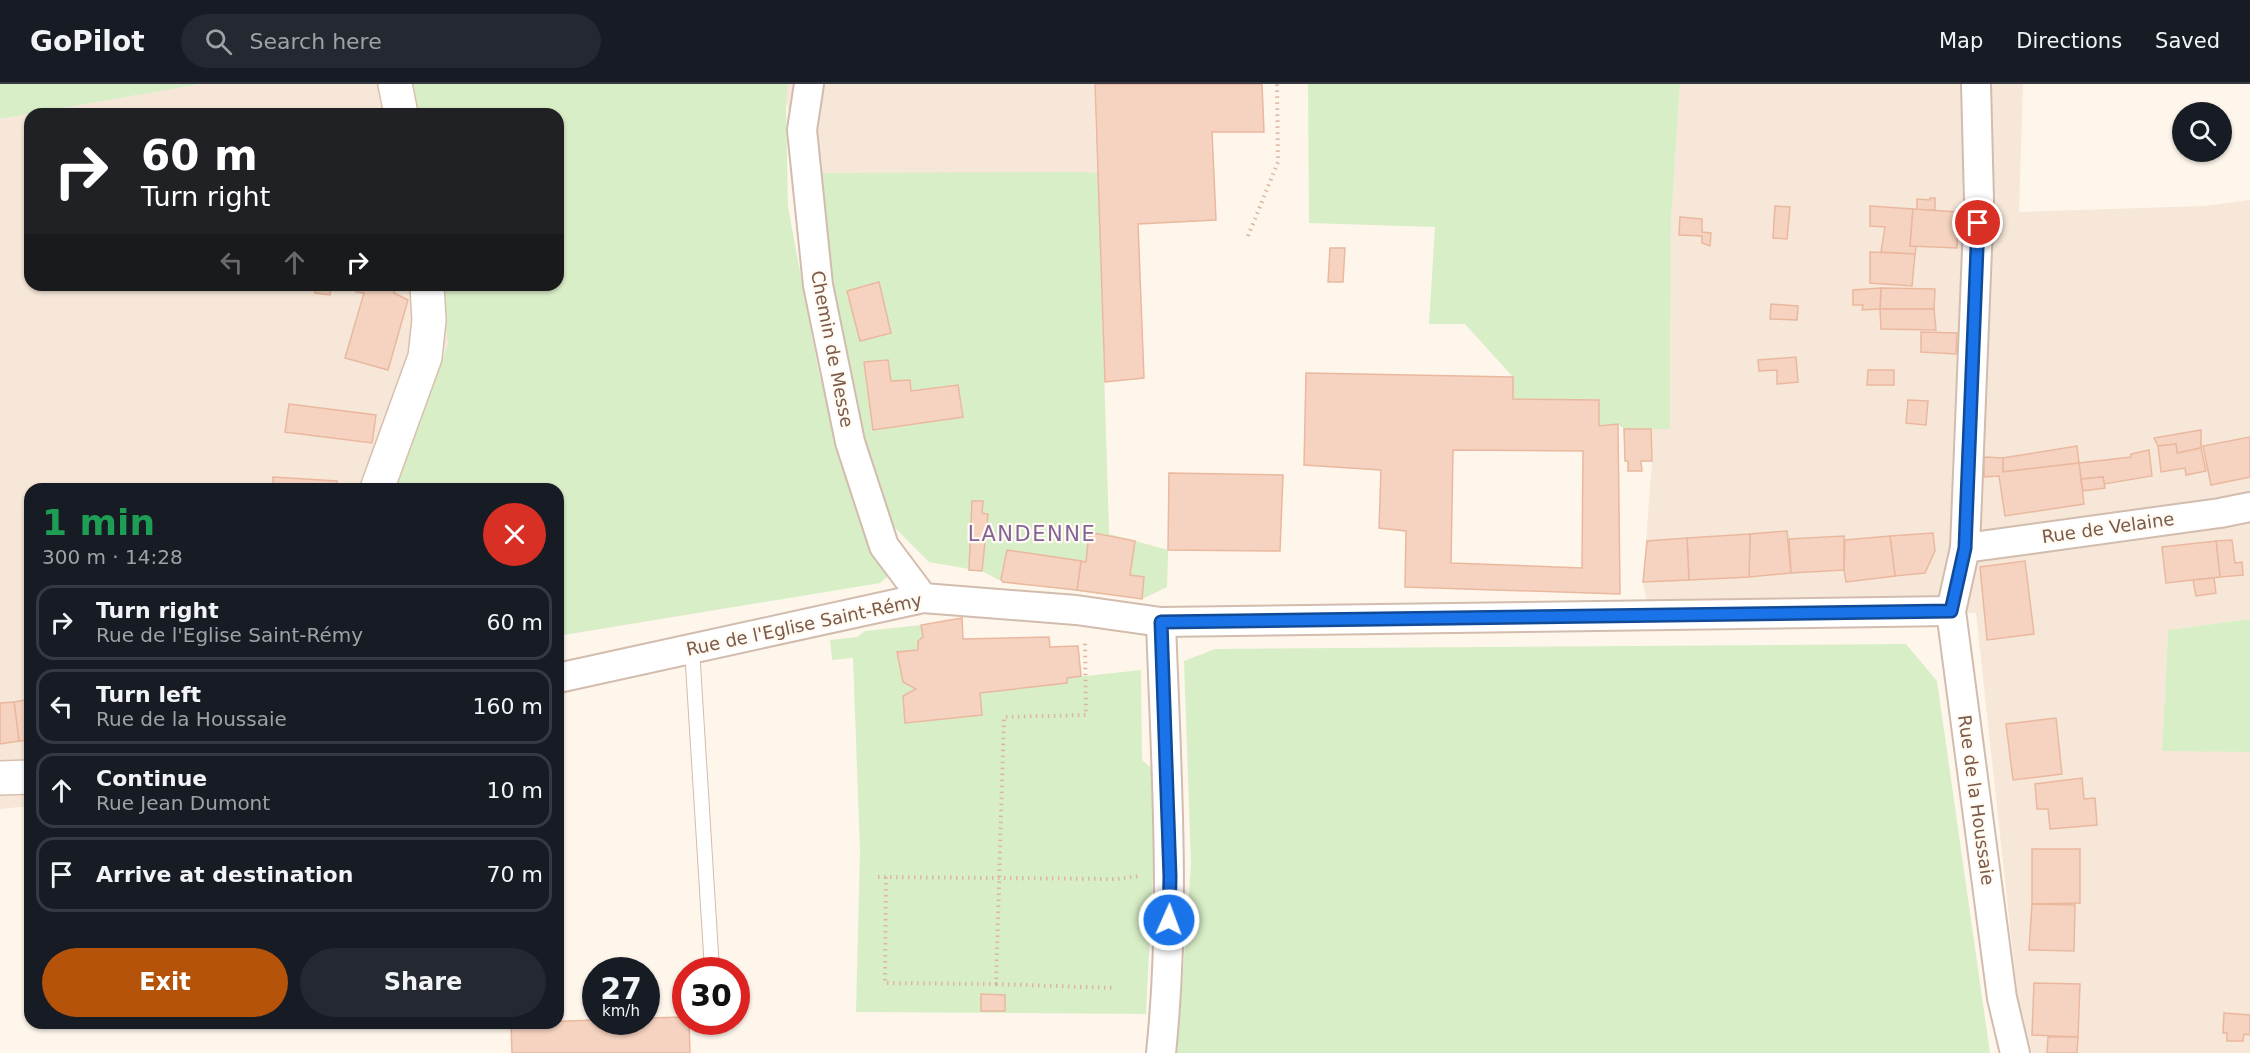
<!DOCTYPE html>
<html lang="en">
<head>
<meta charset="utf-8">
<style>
  :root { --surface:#171b24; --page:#242831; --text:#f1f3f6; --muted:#9ea1a6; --line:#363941; --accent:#b45309 }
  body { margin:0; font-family:"DejaVu Sans",sans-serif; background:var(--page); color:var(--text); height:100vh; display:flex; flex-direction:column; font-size:22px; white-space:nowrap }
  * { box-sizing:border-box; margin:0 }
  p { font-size:20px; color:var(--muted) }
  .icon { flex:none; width:33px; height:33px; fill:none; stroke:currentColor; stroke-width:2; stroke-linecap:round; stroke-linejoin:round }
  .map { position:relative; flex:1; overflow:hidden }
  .sheet { position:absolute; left:24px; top:399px; width:540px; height:546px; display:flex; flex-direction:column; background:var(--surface); border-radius:18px; box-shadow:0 2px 4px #0004 }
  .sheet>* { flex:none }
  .top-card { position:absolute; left:24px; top:24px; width:540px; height:183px; border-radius:18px; box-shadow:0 2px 4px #0004; background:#202124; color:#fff; overflow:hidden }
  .controls { position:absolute; left:2172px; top:18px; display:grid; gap:12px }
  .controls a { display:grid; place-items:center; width:60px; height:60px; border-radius:50%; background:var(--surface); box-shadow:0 2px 4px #0004; font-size:30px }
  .speed { position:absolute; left:582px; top:873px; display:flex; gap:12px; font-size:30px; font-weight:700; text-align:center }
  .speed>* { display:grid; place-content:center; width:78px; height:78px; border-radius:50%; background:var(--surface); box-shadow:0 2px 4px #0004; line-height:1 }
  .speed small { font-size:15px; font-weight:400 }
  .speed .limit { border:9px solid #d22; background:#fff; color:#111 }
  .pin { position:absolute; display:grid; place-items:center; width:51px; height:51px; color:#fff; margin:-26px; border:3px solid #fff; border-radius:50%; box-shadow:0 2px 6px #0007 }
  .me { position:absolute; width:66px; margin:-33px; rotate:2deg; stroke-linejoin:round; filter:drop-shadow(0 0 4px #0008) }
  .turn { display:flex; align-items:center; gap:21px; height:126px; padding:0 18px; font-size:27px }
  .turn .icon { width:78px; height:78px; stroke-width:2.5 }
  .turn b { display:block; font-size:42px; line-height:51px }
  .lanes { display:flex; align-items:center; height:57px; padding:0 18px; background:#0003; justify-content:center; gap:30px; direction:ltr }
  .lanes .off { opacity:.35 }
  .round { display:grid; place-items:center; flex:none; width:63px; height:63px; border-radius:32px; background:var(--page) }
  .summary { display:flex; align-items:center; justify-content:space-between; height:102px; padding:0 18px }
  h1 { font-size:36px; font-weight:700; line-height:45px; color:#1e9e55 }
  .primary-button { display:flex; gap:12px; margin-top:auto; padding:12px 18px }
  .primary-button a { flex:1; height:69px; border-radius:36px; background:var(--accent); color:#fff; font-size:24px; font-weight:700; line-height:69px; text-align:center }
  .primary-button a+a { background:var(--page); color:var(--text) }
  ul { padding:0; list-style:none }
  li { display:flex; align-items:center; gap:18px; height:75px; margin:0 12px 9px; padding:0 6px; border:3px solid var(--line); border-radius:18px }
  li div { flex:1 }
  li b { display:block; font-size:22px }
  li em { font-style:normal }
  header { display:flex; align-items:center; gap:36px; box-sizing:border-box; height:84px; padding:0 30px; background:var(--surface); border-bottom:2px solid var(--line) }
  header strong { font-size:28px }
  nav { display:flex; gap:33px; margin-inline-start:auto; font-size:21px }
  .search { width:420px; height:54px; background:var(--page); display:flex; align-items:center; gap:15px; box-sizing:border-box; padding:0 21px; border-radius:33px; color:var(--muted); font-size:22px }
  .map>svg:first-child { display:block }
</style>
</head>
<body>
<header>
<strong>GoPilot</strong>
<div class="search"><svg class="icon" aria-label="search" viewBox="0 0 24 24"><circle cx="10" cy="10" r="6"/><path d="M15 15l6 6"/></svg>Search here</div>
<nav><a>Map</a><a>Directions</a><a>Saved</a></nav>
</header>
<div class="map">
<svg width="2250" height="969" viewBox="0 0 2250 969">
  <rect width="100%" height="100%" fill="#fef6eb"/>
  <g fill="#f6e7d8">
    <polygon points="201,0 408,0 412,30 30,30"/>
    <polygon points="771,0 1094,0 1109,450 1168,466 1167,503 1142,515 1003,498 982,487 929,478 815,89 786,20"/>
    <polygon points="1680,0 2023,0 2019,128 2204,122 2250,116 2250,535 2168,546 2162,666 2250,668 2250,969 2032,969 2017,908 1976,529 1647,519 1643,498 1652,377 1651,345 1670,345 1671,139"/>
    <polygon points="30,30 30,201 439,201 448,260 394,405 30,405 30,722 0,725 0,35"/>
  </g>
  <g fill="#d8eec7">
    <polygon points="0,0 201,0 0,35"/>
    <polygon points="408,0 788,0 786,20 788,123 819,289 868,448 885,479 887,493 880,499 558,552 558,405 394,405 448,260 439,201 558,201 558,30 412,30"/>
    <polygon points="1308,0 1680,0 1671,139 1670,345 1624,345 1618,340 1599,342 1599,316 1513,315 1513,293 1465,240 1429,240 1435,143 1309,139"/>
    <polygon points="1076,88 1098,89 1109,450 1168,466 1167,503 1142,515 1003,498 982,487 929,478 889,438 862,351 834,223 815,89"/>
    <polygon points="2250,535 2250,668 2162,667 2168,546"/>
    <polygon points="921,541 923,553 918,557 918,566 897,569 903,598 916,605 906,639 982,631 980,609 1067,599 1067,594 1141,586 1142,676 1158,690 1146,930 856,928 860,766 853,574 832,576 830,556 857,553 865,547"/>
    <polygon points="1906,560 1937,597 1990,969 1177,969 1191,781 1184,577 1215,565"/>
  </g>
  <g fill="#f6d3c0" stroke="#eab89f" stroke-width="1.5" fill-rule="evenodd">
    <polygon points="1095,0 1262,0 1264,48 1212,48 1216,136 1138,140 1144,294 1105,298"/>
    <polygon points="1930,114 1935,114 1935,126 1917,126 1917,115 1930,116"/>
    <polygon points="1775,122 1790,123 1787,155 1773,154"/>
    <polygon points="1870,122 1913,125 1910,162 1916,162 1915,170 1881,168 1885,143 1870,142"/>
    <polygon points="1913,125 1958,128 1957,164 1910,162"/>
    <polygon points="1680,133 1702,135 1702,148 1711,149 1710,162 1702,159 1702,152 1679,151"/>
    <polygon points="1330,164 1345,164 1343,198 1328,198"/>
    <polygon points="1870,168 1915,170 1912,202 1870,199"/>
    <polygon points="879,198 891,249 860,257 847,207"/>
    <polygon points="315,201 331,201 330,211 315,209"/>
    <polygon points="356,201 395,201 394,209 408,216 388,286 345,274 364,209 356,208"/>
    <polygon points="1881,204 1935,205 1934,225 1880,225"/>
    <polygon points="1881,204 1880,225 1862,226 1863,221 1853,221 1853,206"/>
    <polygon points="1771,220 1798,222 1797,236 1770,235"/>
    <polygon points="1880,225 1934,225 1936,246 1881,245"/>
    <polygon points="1921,248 1957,249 1956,270 1921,268"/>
    <polygon points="1796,273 1798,298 1777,300 1777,286 1759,287 1758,276"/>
    <polygon points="888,276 891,297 910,296 911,307 958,301 963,333 873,346 864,278"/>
    <polygon points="1868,286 1894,286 1894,301 1867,301"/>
    <path d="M1306,289L1513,293V315L1599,316V342L1618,340L1620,510L1405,503L1406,447L1379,444L1381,386L1304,381ZM1453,366L1583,367L1582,484L1451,479Z"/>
    <polygon points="1908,316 1928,317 1926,341 1906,339"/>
    <polygon points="289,320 376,331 372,359 285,348"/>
    <polygon points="1624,345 1651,345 1652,377 1641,377 1642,387 1628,387 1628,377 1625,377"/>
    <polygon points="2201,346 2201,364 2177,369 2176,360 2158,362 2154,354"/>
    <polygon points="2250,353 2250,393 2211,401 2203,362"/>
    <polygon points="2176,360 2177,369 2201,364 2206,387 2186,391 2185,384 2161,388 2158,362"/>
    <polygon points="2077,362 2079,379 2003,388 2003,374"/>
    <polygon points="2149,366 2152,392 2104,400 2103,393 2081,395 2079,379 2131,373 2131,370"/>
    <polygon points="1984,373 2003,374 2003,388 2079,379 2084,420 2005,432 1999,392 1984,393"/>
    <polygon points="1169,389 1283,391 1280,467 1168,466"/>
    <polygon points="273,393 337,397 337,405 273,405"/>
    <polygon points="2103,393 2105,404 2083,407 2081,395"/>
    <polygon points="972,417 983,417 982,429 988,430 982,487 969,486"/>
    <polygon points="1787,447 1791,489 1749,493 1750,450"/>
    <polygon points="1089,448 1135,457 1130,491 1144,493 1142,515 1077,506 1081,477 1086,478"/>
    <polygon points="1933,449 1935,467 1925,489 1895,492 1890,452"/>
    <polygon points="1750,450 1749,493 1689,496 1687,454"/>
    <polygon points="1844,452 1844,486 1791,489 1789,455"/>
    <polygon points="1890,452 1895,492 1846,498 1844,486 1845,456"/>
    <polygon points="1687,454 1689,496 1643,498 1647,457"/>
    <polygon points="2232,456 2235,479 2242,478 2243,491 2220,493 2216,457"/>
    <polygon points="2216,457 2220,493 2166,499 2162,463"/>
    <polygon points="1007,466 1081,477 1077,506 1003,498 1001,495"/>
    <polygon points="2025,477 2034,550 1987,556 1980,483"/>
    <polygon points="2214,494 2216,509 2196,512 2193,496"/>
    <polygon points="962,534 963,555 1049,553 1050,563 1078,562 1081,592 1067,594 1067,599 980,609 982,631 905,639 903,612 916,605 903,598 897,568 918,566 918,557 923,553 921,541"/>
    <polygon points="30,615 30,656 19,657 14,618"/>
    <polygon points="14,618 19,657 0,660 0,619"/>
    <polygon points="2056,634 2062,690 2013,696 2006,640"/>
    <polygon points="2082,694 2084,715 2095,714 2097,741 2050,745 2048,725 2037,725 2035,700"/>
    <polygon points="2032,765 2080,765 2080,819 2032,820"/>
    <polygon points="2032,820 2075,821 2074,867 2029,866"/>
    <polygon points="2034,899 2080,900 2078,953 2032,951"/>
    <polygon points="981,910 1005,911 1005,927 981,927"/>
    <polygon points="2224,929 2250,931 2250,951 2244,950 2243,957 2227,957 2227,949 2223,949"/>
    <polygon points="686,933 686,938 689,938 690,969 512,969 511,939 596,936 646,938 646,934"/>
    <polygon points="2048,953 2078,953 2077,969 2047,969"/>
  </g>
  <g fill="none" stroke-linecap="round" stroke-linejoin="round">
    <g stroke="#d2bcae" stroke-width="16">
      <polyline id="lane" points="692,565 712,886"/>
    </g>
    <g stroke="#d2bcae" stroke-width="32">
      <g id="street">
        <polyline points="809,0 802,46 818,201 850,358 884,462 923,514"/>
        <polyline points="1976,0 1979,116 1965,464 1951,527 2002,914 2015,969"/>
        <polyline points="1965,464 2220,429 2250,423"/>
        <polyline points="558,594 923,514 1076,526 1161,538 1951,527"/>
        <path d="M1161,969C1176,826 1166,682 1161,538"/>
      </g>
    </g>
    <g stroke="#d8bfae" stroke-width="36">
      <g id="secondary">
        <polyline points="395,0 401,30"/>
        <polyline points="377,405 425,273 429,236 427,201"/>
        <polyline points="0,694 30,693"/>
      </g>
    </g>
    <g stroke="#dcb6a2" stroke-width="4" stroke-dasharray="1.5 4.5" stroke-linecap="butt">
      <polyline points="1248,152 1278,78 1277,0"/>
      <polyline points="878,793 1115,795 1140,792"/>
      <polyline points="886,793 885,899 996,900 1004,633 1086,631 1085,558"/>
      <polyline points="996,900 1114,904"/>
    </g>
    <use href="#lane" stroke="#fff" stroke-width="14"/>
    <use href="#street" stroke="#fff" stroke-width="28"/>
    <use href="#secondary" stroke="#fff" stroke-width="33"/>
  </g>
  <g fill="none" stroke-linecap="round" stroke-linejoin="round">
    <g stroke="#114b97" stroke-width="15">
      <polyline id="route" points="1169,836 1170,793 1161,538 1951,527 1965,464 1978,139"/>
    </g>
    <use href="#route" stroke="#1a73e8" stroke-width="10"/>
  </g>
  <g text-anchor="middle" stroke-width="4.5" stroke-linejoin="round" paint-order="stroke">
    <g font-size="18" fill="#7c5a4a" stroke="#fffaf2">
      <text transform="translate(832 265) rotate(79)" y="6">Chemin de Messe</text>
      <text transform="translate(2108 444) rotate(-8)" y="6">Rue de Velaine</text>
      <text transform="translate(804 541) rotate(-12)" y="6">Rue de l'Eglise Saint-Rémy</text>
      <text transform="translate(1976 716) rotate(82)" y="6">Rue de la Houssaie</text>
    </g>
    <g font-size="21" letter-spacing="1.5" fill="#846398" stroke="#fffaf2">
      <text x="1032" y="457">LANDENNE</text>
    </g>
  </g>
</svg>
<div class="controls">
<a><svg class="icon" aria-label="search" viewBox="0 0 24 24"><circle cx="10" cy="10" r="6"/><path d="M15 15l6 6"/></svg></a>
</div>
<div class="speed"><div>27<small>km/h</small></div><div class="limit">30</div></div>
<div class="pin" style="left:1978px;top:139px;background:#d93025"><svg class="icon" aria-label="arrive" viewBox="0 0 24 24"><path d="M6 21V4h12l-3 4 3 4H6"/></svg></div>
<svg class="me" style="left:1169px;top:836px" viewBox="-20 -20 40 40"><circle r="17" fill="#1a73e8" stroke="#fff" stroke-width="3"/><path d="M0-11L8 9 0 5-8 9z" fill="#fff"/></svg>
<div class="top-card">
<div class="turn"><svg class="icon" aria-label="right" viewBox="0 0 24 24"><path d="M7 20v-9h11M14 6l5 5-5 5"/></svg><div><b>60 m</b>Turn right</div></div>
<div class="lanes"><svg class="icon off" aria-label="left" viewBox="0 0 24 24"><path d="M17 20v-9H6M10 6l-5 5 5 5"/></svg><svg class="icon off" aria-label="ahead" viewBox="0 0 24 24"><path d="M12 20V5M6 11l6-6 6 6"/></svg><svg class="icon" aria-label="right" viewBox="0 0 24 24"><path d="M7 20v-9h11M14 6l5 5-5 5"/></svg></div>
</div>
<section class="sheet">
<div class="summary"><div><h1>1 min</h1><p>300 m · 14:28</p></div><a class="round" style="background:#d93025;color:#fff"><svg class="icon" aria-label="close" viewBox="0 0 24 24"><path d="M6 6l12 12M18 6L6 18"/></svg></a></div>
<ul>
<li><svg class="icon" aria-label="right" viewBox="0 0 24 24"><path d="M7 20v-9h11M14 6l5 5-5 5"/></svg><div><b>Turn right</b><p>Rue de l'Eglise Saint-Rémy</p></div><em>60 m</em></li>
<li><svg class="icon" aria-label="left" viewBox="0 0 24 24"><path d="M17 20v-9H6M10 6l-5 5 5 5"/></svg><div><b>Turn left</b><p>Rue de la Houssaie</p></div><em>160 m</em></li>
<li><svg class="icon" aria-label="ahead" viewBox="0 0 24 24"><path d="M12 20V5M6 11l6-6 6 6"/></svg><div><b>Continue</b><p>Rue Jean Dumont</p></div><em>10 m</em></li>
<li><svg class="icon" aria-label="arrive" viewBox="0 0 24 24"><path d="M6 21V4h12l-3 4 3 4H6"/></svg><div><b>Arrive at destination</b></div><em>70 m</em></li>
</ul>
<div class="primary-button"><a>Exit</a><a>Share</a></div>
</section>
</div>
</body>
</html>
